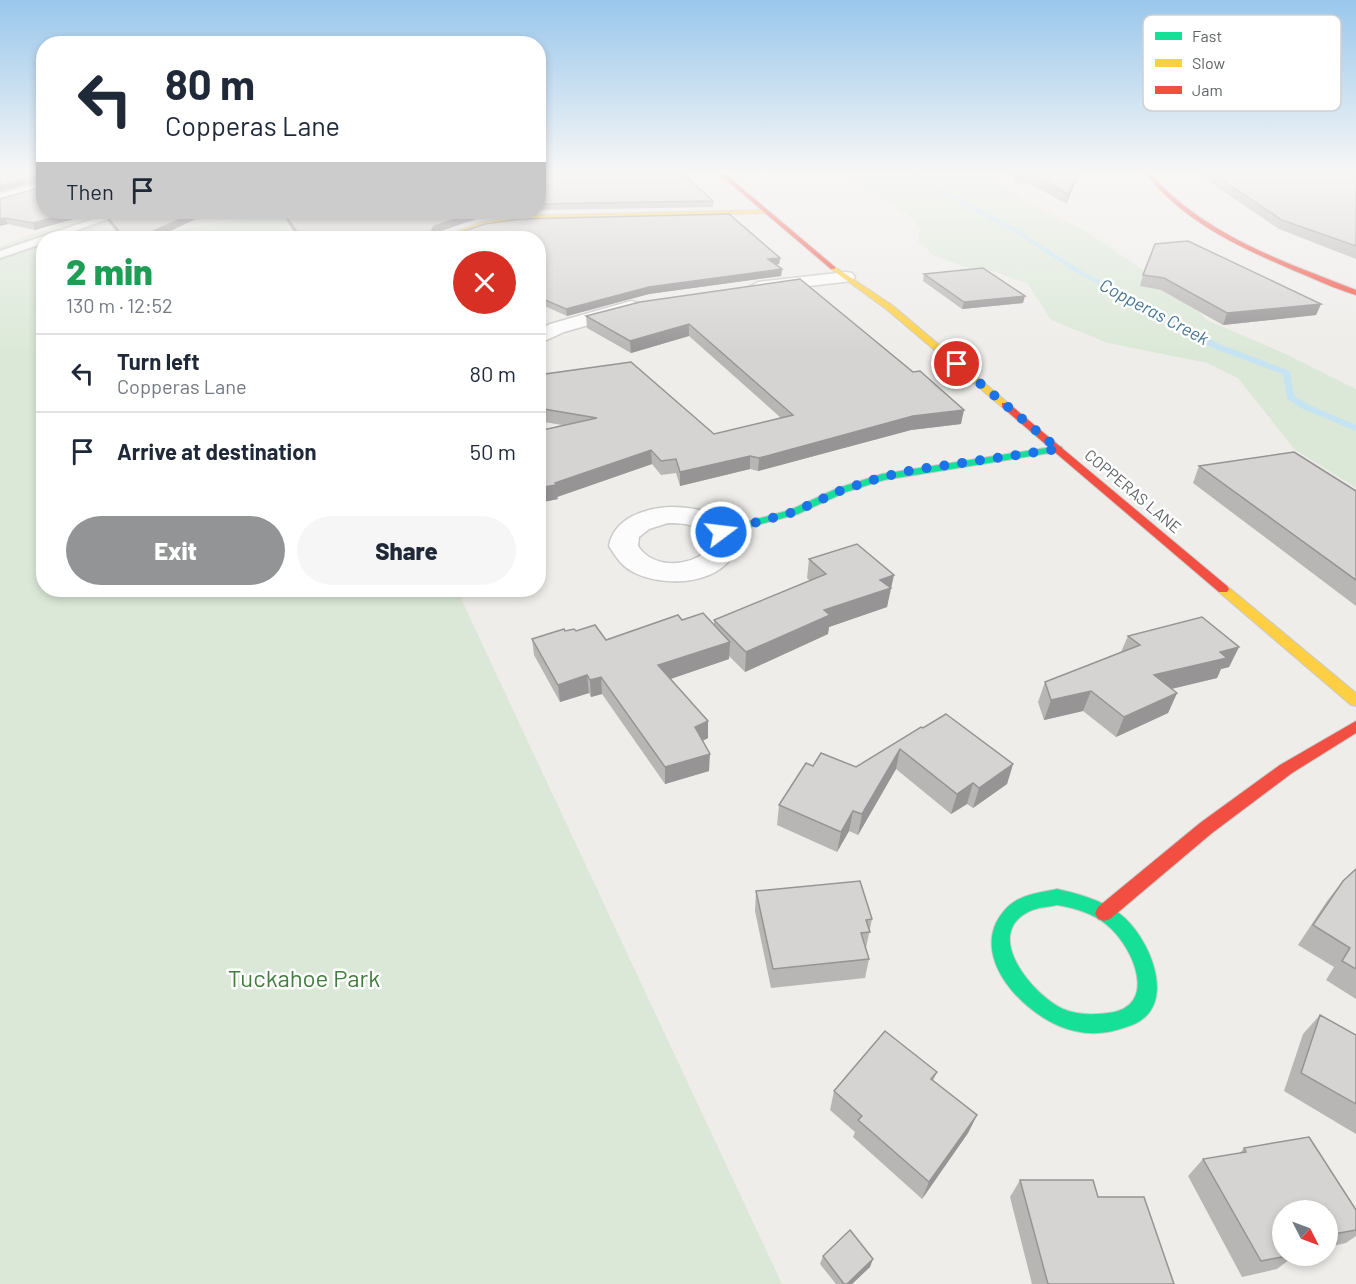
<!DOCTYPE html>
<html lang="en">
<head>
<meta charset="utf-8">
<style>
  :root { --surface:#fff; --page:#f6f6f7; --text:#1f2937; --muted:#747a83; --line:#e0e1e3; --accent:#929495 }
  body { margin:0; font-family:Barlow,sans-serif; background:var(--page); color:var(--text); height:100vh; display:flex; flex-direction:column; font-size:22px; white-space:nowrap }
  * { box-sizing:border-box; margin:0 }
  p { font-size:20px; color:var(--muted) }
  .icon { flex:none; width:33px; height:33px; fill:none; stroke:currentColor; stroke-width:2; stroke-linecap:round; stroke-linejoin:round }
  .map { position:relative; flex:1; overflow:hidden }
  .drawer { position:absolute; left:36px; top:231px; width:510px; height:366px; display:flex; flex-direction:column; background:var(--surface); border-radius:24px; box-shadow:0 3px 9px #0003 }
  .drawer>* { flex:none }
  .top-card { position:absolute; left:36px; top:36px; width:510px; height:183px; border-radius:24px; box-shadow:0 3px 9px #0003; background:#fff; color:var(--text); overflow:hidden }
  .needle { width:39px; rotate:132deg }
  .fabs { position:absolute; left:1272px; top:1200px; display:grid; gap:12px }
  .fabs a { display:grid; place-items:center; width:66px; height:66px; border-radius:50%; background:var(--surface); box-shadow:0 3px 9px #0003; font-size:30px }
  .pin { position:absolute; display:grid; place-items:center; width:51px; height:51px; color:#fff; margin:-26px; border:3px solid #fff; border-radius:50%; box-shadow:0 2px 6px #0007 }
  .me { position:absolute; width:66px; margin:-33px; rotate:75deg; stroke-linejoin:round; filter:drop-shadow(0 0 4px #0008) }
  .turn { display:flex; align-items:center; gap:21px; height:126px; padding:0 30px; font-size:27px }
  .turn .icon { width:78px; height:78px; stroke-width:2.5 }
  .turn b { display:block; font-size:42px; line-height:51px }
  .then { display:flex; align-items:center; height:57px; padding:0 30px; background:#0003; gap:12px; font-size:22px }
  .round { display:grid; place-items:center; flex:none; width:63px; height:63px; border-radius:32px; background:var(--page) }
  .headline { display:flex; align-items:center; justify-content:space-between; height:102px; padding:0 30px }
  h1 { font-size:36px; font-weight:800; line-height:45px; color:#1e9e55 }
  .cta { display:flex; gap:12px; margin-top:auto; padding:12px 30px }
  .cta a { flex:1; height:69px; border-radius:36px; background:var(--accent); color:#fff; font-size:24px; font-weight:800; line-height:69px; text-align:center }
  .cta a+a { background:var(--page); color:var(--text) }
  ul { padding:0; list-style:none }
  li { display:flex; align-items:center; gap:18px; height:78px; padding:0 30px; border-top:2px solid var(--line) }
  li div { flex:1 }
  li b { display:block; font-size:22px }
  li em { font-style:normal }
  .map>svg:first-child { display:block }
</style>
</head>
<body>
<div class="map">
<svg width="1356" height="1284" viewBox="0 0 1356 1284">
  <rect width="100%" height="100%" fill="#efedea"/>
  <g fill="#dbe8d7">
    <path d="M840,173H979C992,177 1015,189 1023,200L1086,231L1149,274L1172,284L1207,320L1288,355L1356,389V488L1294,449L1238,378L1207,363L1108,343L1051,320L1028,284L993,271L965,267L933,255L918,241L920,228L906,213L844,179Z"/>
    <polygon points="92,212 145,212 72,238 44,238 43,249 37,251 43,251 44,590 457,590 782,1284 0,1284 0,246"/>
    <polygon points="282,214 293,238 123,238"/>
  </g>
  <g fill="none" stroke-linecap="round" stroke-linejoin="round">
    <polygon fill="#c4e3f3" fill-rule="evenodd" points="911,173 917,173 946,193 1010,225 1080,270 1219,344 1290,371 1294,396 1309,405 1356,425 1356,431 1303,409 1287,399 1283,374 1213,348 1076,272 1006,227 942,195"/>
    <g stroke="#c9cac9" stroke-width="4">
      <polygon id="lane" points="114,212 127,212 55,238 44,238 44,243 0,258 0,251"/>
    </g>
    <g stroke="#c9cac9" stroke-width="3">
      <g id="street">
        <polygon points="44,182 44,191 0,203 0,194"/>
        <polygon points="846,272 852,273 855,277 852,281 758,292 749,287 758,282"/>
        <polygon points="631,301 638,303 640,307 638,311 564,332 538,344 538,330 550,324"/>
        <path d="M671,507C697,507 735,514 737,546C725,585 666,588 635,573C622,567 616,557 609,546C614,518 645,508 671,507ZM668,523C683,523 701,524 708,539L707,551C688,567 653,569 638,546L639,537L649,529Z"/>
      </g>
    </g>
    <g stroke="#c9cac9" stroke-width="2">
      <g id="fast">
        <polygon points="1058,446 1062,447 1062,451 884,480 846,492 798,514 721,535 715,532 717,530 790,510 838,488 882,474"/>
        <path d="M1057,889C1079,894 1102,900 1120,914C1149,936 1180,1006 1132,1025C1113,1032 1096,1036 1075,1031C1034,1023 975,968 996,923C1001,913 1008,905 1017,900C1030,893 1044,892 1057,889ZM1057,905C1075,908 1093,913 1107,925C1133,946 1160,1007 1108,1013C1094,1015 1077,1015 1063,1009C1033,995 981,934 1030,911C1038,907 1049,907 1057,905Z"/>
      </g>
    </g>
    <g stroke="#c9cac9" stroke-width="2">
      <g id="slow">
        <polygon points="764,210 766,213 520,220 483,226 447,238 439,238 480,223 520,216"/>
        <polygon points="831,267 835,267 892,305 1008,403 1008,407 1002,407 886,309 831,269"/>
        <polygon points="1223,585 1227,586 1356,693 1356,706 1351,705 1219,592 1217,589"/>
      </g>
    </g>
    <g stroke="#c9cac9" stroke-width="2">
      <g id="jam">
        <polygon points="718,173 724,173 835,267 835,269 831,269"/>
        <path d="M1145,173H1150C1203,235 1283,261 1356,290V295C1335,289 1315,279 1295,271C1239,247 1184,222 1145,173Z"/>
        <polygon points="1002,403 1008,403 1227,586 1229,589 1227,592 1219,592 1002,407"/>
        <polygon points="1356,721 1356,733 1292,773 1212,833 1110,919 1104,921 1098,919 1095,913 1098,907 1200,823 1280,765"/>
      </g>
    </g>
    <use href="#lane" fill="#fdfcfc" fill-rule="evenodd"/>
    <use href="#street" fill="#fdfcfc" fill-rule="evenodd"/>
    <use href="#fast" fill="#16e098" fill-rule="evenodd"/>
    <use href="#slow" fill="#ffcf43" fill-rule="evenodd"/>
    <use href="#jam" fill="#f24e42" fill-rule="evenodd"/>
  </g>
  <g fill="#b8b6b5">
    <polygon points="44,173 44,212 98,212 35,230 8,224 0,226 0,199 42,187 43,180 0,192"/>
    <polygon points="538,173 713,201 713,207 538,210"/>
    <polygon points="1011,173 1080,173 1066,204 1031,184 1015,183"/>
    <polygon points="1196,173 1356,173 1356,259 1279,229"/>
    <polygon points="101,212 211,212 155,238 121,238 108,221 106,215 115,212 102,214"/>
    <polygon points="280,212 516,212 476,219 437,232 455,234 485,224 520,219 729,214 780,258 779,264 776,265 782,269 781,276 649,294 567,316 540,304 538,304 538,238 298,238"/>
    <polygon points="924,274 1023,303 962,309 923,281"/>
    <polygon points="1143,275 1321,304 1316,315 1223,325 1161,290 1140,286"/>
    <polygon points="640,302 961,424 911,430 758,471 750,469 680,486 676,473 661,475 652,464 557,497 558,499 538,503 538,431 562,425 538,421 538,375 714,434 781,418 689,336 631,353 587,328 586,316"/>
    <polygon points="1199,466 1356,491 1356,606 1193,483"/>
    <polygon points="809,559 891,594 889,594 887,607 829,627 828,634 745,672 729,656 729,659 670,679 708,738 703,741 709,771 665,784 602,694 591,697 589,693 560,702 534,655 532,639 565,631 576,631 606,640 682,620 714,625 714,620 810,581 807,578"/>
    <polygon points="1128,636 1239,647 1229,667 1221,669 1217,678 1172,689 1177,693 1168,713 1116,737 1083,711 1044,720 1038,702 1045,682 1121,652"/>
    <polygon points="923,728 1013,764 1007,784 973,808 967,804 951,814 896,769 858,835 849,831 837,852 777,825 779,805 813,766 856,767"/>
    <polygon points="1356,869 1356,999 1326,980 1334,967 1298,945 1327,901 1343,881"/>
    <polygon points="756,891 872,919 866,948 869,959 865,978 771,988 755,911"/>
    <polygon points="1320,1015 1356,1035 1356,1134 1284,1091 1303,1034"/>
    <polygon points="937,1072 933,1081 977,1115 968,1133 922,1199 853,1137 855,1132 830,1110 834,1091"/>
    <polygon points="1244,1148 1356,1210 1356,1236 1346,1243 1328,1247 1328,1210 1282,1210 1282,1256 1294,1256 1277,1269 1242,1277 1188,1176 1203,1159 1240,1153"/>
    <polygon points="1020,1180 1098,1197 1174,1284 1032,1284 1010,1197"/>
    <polygon points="823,1256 870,1267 852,1284 836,1284 820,1264"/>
  </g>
  <g fill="#969494">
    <polygon points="1078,173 1080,173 1066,204 1068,194"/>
    <polygon points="41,174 43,180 0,192 0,186"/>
    <polygon points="74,212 98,212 35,230 33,223"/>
    <polygon points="102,212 116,212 102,214"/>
    <polygon points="196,212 211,212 155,238 138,238"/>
    <polygon points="482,212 516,212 476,219 435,233 431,232 434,226 475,213"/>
    <polygon points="5,218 8,224 0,226 0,219"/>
    <polygon points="780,258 779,264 767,266 768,259"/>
    <polygon points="782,269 781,276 649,294 567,316 566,309 649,287"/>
    <polygon points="1025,296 1023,303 962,309 964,302"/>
    <polygon points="1321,304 1316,315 1223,325 1227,313"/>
    <polygon points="689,324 689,336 631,353 630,341"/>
    <polygon points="964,410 961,424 911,430 758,471 759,458 913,416"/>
    <polygon points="651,450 652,464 557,497 558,499 538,503 538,488"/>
    <polygon points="750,456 750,469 680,486 680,472"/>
    <polygon points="894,575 887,607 829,627 828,634 745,672 746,652 880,580"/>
    <polygon points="730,642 729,659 659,683 658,665"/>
    <polygon points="1239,647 1229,667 1221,669 1217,678 1145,695 1154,675 1220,652"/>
    <polygon points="587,675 589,693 560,702 558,685"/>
    <polygon points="601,677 602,694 591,697 590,680"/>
    <polygon points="1091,691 1083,711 1044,720 1051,700"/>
    <polygon points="1177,693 1168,713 1116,737 1124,717"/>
    <polygon points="708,721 708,738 695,744 695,727"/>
    <polygon points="900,749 896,769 858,835 862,814"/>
    <polygon points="710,754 709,771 665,784 665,767"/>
    <polygon points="1013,764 1007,784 973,808 979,788"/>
    <polygon points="973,783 967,804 951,814 957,794"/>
    <polygon points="853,811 849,831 837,852 841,832"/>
    <polygon points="977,1115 968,1133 922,1199 929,1182"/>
    <polygon points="873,1259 870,1267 852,1284 847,1284"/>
  </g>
  <g fill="#d6d4d3" stroke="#969494" stroke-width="1.5">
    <polygon points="0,173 44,173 44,176 41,174 0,186"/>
    <polygon points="538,173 682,173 713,201 538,204"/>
    <polygon points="1017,173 1078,173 1068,194 1033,174"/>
    <polygon points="1212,173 1356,173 1356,246 1282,220"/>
    <polygon points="44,179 44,212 74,212 33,223 5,218 0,219 0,199 42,187"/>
    <polygon points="115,212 196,212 138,238 124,238 106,215"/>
    <polygon points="283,212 482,212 475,213 434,226 431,232 455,234 485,224 520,219 729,214 780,258 768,259 782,269 649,287 566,309 538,297 538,238 301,238"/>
    <polygon points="1188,241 1321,304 1227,313 1164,278 1143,275 1155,244"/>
    <polygon points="983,268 1025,296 964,302 924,274"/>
    <polygon points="800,279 913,372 920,371 964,410 913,416 759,458 750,456 680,472 676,459 661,461 651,450 555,483 556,485 538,488 538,431 597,418 538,408 538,375 631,362 714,434 793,415 689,324 630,341 586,316 640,302"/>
    <polygon points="1294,452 1356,491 1356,580 1199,466"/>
    <polygon points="857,544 894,575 880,580 891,588 824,610 830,615 746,652 714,620 826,574 809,559"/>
    <polygon points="703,613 730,642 658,665 708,721 695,727 710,754 665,767 601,677 590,680 587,675 558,685 532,639 564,629 565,631 574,629 576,631 595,625 606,640 678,615 682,620"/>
    <polygon points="1202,617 1239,647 1220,652 1227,658 1154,675 1177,693 1124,717 1091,691 1051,700 1045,682 1140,645 1128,636"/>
    <polygon points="946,714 1013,764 979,788 973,783 957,794 900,749 862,814 853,811 841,832 779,805 806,763 813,766 821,753 856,767 921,727 923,728"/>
    <polygon points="1356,869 1356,969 1342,961 1350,948 1313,925 1343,881"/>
    <polygon points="860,881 872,919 866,920 870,932 861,933 869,959 773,969 756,891"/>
    <polygon points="1320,1015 1356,1035 1356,1104 1301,1073"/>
    <polygon points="885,1031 937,1072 931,1079 977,1115 929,1182 858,1120 862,1116 834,1091"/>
    <polygon points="1309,1137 1356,1210 1356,1230 1328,1235 1328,1210 1282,1210 1282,1256 1287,1256 1261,1261 1203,1159 1246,1152 1244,1148"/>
    <polygon points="1020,1180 1093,1180 1098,1197 1144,1197 1174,1284 1048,1284"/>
    <polygon points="850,1230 873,1259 847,1284 844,1284 823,1256"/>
  </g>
  <linearGradient id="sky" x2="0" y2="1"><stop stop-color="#99c7ec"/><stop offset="0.49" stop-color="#f8f7f6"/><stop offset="1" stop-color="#f8f7f6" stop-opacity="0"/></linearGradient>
  <rect width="1356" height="353" fill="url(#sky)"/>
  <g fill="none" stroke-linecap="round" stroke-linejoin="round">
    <polyline stroke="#1a73e8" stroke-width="10" stroke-dasharray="0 18" points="721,532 794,512 842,490 882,477 913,470 1058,449 957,364"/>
  </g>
  <g text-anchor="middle" stroke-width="5" stroke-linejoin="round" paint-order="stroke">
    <g font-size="16" fill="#606467" stroke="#fff">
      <text transform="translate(1133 491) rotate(40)" y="6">COPPERAS LANE</text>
    </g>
    <g font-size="18" font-style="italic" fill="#487697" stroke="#fff">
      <text transform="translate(1154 312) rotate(28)" y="6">Copperas Creek</text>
    </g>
    <g font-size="24" fill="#417f3e" stroke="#fff">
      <text x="304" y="987">Tuckahoe Park</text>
    </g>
  </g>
  <rect x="1143" y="15" width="198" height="96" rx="9" fill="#fff" stroke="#cfd0d1" stroke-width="1.5"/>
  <rect x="1155" y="32" width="27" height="8" fill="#16e098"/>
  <rect x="1155" y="59" width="27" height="8" fill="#ffcf43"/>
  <rect x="1155" y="86" width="27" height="8" fill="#f24e42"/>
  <g font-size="16" fill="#606467">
    <text x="1192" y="42">Fast</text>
    <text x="1192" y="69">Slow</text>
    <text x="1192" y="96">Jam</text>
  </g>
</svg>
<div class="fabs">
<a><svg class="needle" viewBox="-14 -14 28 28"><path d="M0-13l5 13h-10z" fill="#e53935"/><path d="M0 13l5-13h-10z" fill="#747a83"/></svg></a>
</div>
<div class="pin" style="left:957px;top:364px;background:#d93025"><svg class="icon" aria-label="arrive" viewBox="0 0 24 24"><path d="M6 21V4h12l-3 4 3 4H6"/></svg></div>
<svg class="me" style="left:721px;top:532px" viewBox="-20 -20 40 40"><circle r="17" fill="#1a73e8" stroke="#fff" stroke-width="3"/><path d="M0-11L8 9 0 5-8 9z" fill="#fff"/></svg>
<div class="top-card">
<div class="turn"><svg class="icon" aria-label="left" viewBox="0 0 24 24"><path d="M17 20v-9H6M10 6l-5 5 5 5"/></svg><div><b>80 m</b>Copperas Lane</div></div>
<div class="then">Then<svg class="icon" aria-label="arrive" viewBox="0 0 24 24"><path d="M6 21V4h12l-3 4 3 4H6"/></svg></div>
</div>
<section class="drawer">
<div class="headline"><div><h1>2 min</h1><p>130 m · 12:52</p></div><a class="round" style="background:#d93025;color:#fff"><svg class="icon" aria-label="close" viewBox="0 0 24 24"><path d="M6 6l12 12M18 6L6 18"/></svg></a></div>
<ul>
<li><svg class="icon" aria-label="left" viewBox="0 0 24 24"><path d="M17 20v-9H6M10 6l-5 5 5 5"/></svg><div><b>Turn left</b><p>Copperas Lane</p></div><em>80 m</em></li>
<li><svg class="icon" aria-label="arrive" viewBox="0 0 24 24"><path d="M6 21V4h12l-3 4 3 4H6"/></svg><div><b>Arrive at destination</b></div><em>50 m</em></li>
</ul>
<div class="cta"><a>Exit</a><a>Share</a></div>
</section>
</div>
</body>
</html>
